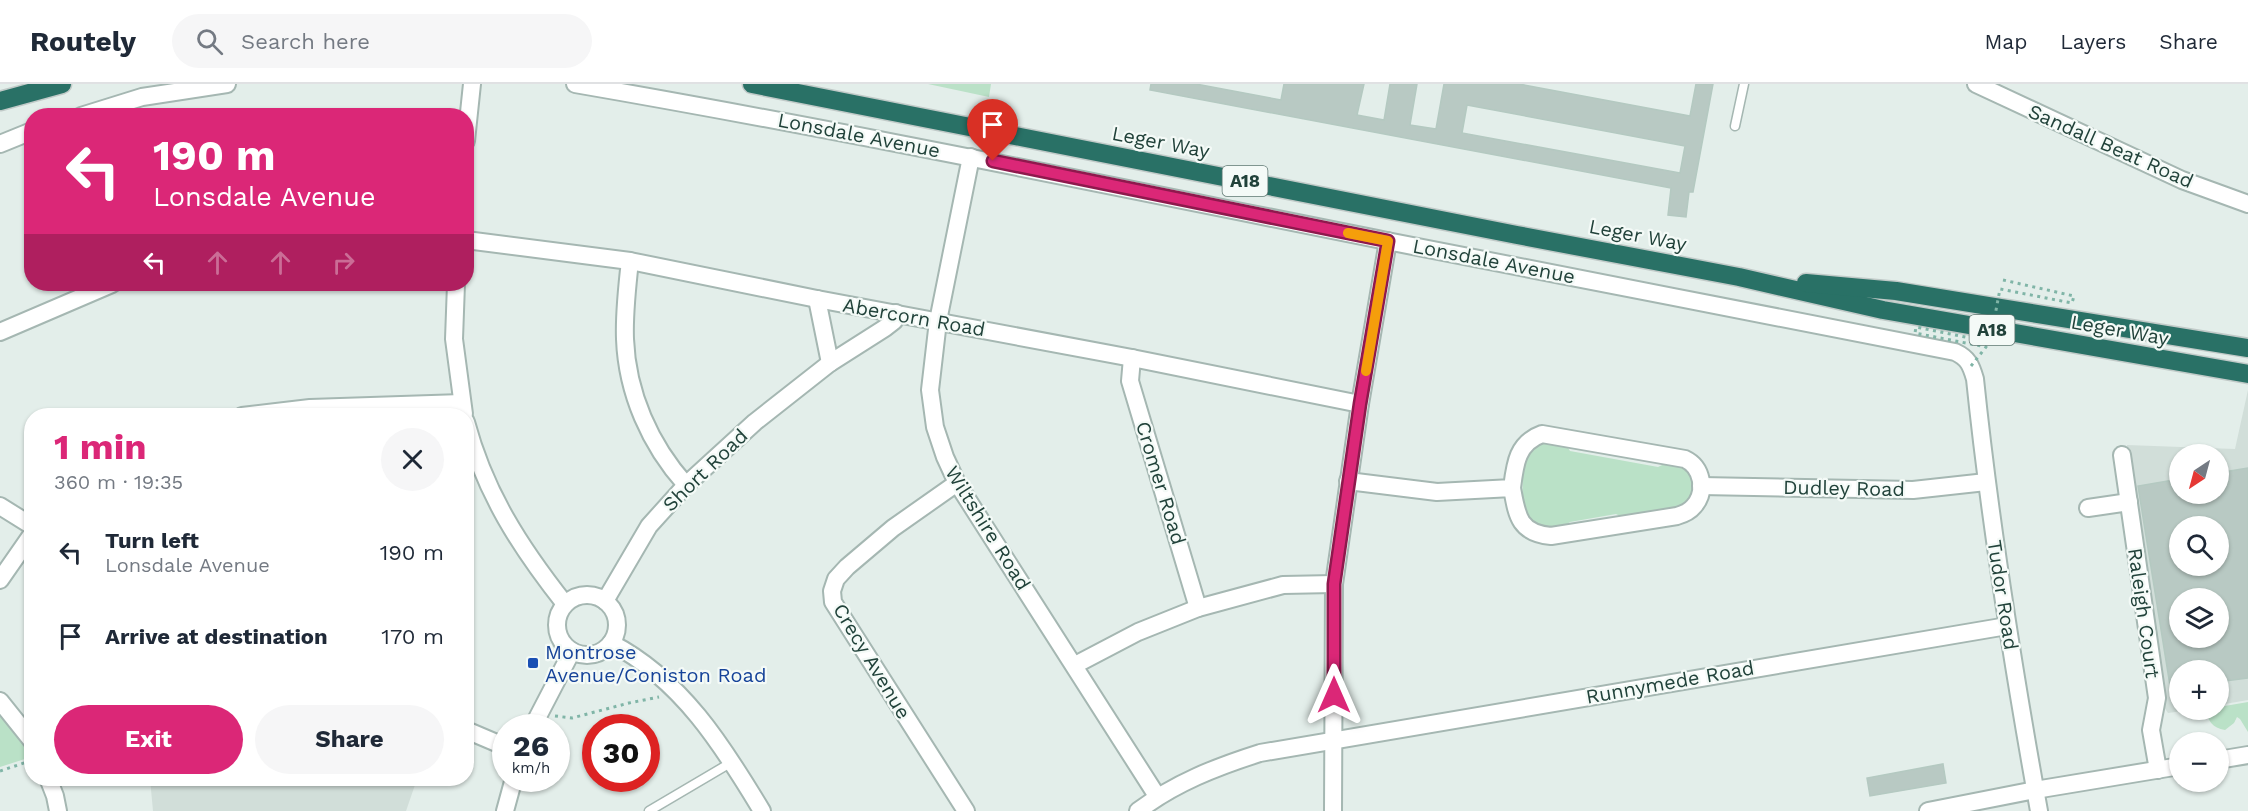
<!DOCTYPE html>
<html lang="en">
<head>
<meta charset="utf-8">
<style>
  :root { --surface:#fff; --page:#f6f6f7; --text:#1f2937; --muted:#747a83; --line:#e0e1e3; --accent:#db2777 }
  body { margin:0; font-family:"Work Sans",sans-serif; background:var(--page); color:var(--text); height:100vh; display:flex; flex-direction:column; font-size:22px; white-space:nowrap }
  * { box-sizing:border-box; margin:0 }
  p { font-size:20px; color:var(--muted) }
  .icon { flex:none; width:33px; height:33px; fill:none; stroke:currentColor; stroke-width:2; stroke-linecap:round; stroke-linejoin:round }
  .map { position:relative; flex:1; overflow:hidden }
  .details { position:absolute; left:24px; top:324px; width:450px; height:378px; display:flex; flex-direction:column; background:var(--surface); border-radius:24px; box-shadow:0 2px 4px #0004 }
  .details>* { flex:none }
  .hud { position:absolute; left:24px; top:24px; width:450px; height:183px; border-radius:24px; box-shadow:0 2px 4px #0004; background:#db2777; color:#fff; overflow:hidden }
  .needle { width:39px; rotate:216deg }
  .buttons { position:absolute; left:2169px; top:360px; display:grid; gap:12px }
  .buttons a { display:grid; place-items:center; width:60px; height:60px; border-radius:50%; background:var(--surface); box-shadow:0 2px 4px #0004; font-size:30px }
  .speed { position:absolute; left:492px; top:630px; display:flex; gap:12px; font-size:30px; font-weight:700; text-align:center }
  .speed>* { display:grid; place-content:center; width:78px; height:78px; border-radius:50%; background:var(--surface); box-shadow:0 2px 4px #0004; line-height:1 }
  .speed small { font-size:15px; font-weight:400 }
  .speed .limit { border:9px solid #d22; background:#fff; color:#111 }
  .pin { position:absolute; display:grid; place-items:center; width:51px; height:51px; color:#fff; margin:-62px -26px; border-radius:50% 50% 50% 0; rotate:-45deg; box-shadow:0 0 6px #0007 }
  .pin .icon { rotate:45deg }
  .me { position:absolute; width:66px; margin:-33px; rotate:0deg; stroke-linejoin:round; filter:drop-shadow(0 0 4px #0008) }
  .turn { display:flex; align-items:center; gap:21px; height:126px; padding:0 30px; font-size:27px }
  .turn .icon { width:78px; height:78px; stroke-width:2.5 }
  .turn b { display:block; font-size:42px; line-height:51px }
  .lanes { display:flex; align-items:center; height:57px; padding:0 30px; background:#0003; justify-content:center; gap:30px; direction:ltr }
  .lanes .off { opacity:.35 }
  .round { display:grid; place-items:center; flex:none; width:63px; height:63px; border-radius:32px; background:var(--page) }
  .summary { display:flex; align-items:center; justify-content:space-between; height:102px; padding:0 30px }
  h1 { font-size:36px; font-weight:700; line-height:45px; color:var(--accent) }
  .action { display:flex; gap:12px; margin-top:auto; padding:12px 30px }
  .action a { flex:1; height:69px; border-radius:36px; background:var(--accent); color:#fff; font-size:24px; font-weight:700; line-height:69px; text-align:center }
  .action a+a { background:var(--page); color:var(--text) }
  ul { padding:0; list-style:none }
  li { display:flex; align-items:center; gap:18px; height:84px; padding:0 30px }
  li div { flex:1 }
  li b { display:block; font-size:22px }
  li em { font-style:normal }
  header { display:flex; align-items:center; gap:36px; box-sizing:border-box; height:84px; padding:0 30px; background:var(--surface); border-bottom:2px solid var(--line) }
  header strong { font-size:28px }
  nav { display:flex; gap:33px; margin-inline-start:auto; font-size:21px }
  .search { width:420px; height:54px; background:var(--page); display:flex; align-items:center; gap:15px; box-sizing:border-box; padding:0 21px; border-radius:33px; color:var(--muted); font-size:22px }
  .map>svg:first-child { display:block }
</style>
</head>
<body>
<header>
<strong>Routely</strong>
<div class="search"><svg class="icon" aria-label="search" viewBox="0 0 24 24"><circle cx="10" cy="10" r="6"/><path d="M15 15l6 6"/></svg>Search here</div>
<nav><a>Map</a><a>Layers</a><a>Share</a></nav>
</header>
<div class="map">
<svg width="2248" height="727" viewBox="0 0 2248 727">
  <rect width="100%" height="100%" fill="#e3eeea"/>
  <g fill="#d1ded9" fill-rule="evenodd">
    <path d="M2248,306V616L2219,621L2218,586H2180V626H2190L2168,629L2160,617L2132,418L2127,361L2235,365ZM2180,370H2218V410H2180ZM2180,442H2218V482H2180ZM2180,514H2218V554H2180Z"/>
    <polygon points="150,695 417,695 406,727 153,727"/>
  </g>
  <g fill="#bae1c7">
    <polygon points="928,0 991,0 989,13"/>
    <path d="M1548,357L1565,359L1570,367L1658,383L1668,378C1691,385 1694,388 1693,412L1680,426L1624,434L1616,430L1570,438L1561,444L1546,445L1535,440L1530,436L1525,430L1522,419L1523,386L1526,370L1531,363Z"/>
    <path d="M2248,618V648L2240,635L2237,633L2234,639L2225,646C2212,644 2209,637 2205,626H2218L2219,623Z"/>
    <polygon points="0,629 8,638 31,673 0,683"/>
  </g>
  <g fill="#b8c9c3" stroke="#b4c9c1" stroke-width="1.5" fill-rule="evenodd">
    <path d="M1151,0H1196L1281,16L1284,0H1364L1357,31L1384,36L1390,0H1417L1410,41L1436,45L1444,0H1519L1690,32L1696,0H1713L1693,108H1689L1686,133L1668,131L1671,104L1150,6ZM1467,21L1685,62L1680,89L1462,49Z"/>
    <path d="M2248,384V594L2218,598V586H2180V613L2172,614L2138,402L2180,395V410H2218V389ZM2180,442H2218V482H2180ZM2180,514H2218V554H2180Z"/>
    <polygon points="1943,680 1946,699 1870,712 1867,694"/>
  </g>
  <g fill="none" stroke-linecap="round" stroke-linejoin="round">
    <g stroke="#a5b7b2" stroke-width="11">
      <g id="lane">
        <polyline points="1735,42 1744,0"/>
        <polyline points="649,727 732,678"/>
      </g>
    </g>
    <g stroke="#a5b7b2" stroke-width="20">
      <g id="street">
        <path d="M575,0C847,47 1116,103 1387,157C1576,195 1766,230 1955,268C1968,274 1971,281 1975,295C1990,440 2013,583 2039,727"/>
        <polyline points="1976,0 2182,96 2248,120"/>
        <polyline points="81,32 142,13 227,0"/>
        <polyline points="466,57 472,0"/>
        <polyline points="0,60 32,47"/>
        <polyline points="971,73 938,237 930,306 935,343 945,373 957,399 1157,712"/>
        <polyline points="466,156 630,177 817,215 1132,274 1360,320"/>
        <path d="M630,177C627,203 624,229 625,255C627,309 650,361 686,401"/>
        <polyline points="456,200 454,255 464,330"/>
        <polyline points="817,215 830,279"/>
        <polyline points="0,248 112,200"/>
        <polyline points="1132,274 1130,297 1198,524"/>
        <polyline points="242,332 310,324 462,319"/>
        <path d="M466,338C485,409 520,463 565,520"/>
        <polyline points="2122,371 2157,614 2151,646 2158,686"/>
        <path d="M1348,397L1437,408L1512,404C1515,380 1517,359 1542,350L1685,375C1702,383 1707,407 1694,422C1690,427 1684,430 1677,432L1551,452C1519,449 1517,432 1512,404"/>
        <polyline points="957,399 893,444 847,483 836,495 832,507 833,518 966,727"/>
        <polyline points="1701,402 1913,406 1986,398"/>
        <polyline points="0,422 32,442"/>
        <polyline points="2088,424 2129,418"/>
        <polyline points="0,496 32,450"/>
        <circle cx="587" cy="541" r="30"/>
        <polyline points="605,517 649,442 686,401 755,338 830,279 885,244 894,237 896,229"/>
        <path d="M611,559C681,595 723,662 762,727"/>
        <polyline points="1075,581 1138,548 1198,524 1283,501 1334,500"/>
        <polyline points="0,617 32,657"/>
        <polyline points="532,644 572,567"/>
        <polyline points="466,646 506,663"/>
        <polyline points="2218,676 2248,671"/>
        <polyline points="48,694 55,712 58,727"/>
        <polyline points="505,727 514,694"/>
        <path d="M1138,727C1175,699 1216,683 1260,669L2007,542"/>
        <polyline points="1333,727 1334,500 1360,320 1388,157"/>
        <polyline points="1928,727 2035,706 2180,682"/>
      </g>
    </g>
    <g stroke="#c1cac8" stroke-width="21">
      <g id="highway">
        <polyline points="752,0 1517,151 1739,193 1883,226 2248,290"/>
        <polyline points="0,17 62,0"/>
        <polyline points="1806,199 1896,207 2248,264"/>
      </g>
    </g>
    <g stroke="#80b5a7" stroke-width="3" stroke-dasharray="3 4.5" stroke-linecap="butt">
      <polyline points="555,632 572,634 629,619 659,613"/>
      <polyline points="0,687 27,678"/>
    </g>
    <use href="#lane" stroke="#fff" stroke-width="8"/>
    <use href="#street" stroke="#fff" stroke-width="16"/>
    <use href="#highway" stroke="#297166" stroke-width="18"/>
    <polyline stroke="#80b5a7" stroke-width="3" stroke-dasharray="3 4.5" stroke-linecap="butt" points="1971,282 1986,263 1915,249 1916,243 1990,258 2000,205 2072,219 2074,212 2003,196"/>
  </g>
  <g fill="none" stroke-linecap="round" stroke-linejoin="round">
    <g stroke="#8e194d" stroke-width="15">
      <polyline id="route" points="993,77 1388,157 1360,320 1334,500 1334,611"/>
    </g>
    <use href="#route" stroke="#db2777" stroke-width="10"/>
    <polyline stroke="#f59e0b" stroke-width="10" points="1348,149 1388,157 1366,287"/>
  </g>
  <rect fill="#1a4fb4" stroke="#f4faf7" stroke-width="2" x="527" y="573" width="12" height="12" rx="3"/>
  <g text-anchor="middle" stroke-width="4.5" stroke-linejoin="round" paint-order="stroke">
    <g fill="#f4faf7" stroke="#607973" stroke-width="1.5">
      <rect x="1222.5" y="82" width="45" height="30" rx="4.5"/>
      <rect x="1969.5" y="231" width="45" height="30" rx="4.5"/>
    </g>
    <g font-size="18" font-weight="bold" fill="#21423a">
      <text x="1245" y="103">A18</text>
      <text x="1992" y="252">A18</text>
    </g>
    <g font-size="20" fill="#21423a" stroke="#f4faf7">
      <text transform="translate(859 51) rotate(11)" y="7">Lonsdale Avenue</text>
      <text transform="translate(1161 58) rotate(11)" y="7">Leger Way</text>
      <text transform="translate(2111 62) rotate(24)" y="7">Sandall Beat Road</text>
      <text transform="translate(1638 151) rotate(11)" y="7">Leger Way</text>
      <text transform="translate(1494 177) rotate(11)" y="7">Lonsdale Avenue</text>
      <text transform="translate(914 233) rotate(10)" y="7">Abercorn Road</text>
      <text transform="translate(2120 246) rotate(10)" y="7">Leger Way</text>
      <text transform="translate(705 386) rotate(-44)" y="7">Short Road</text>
      <text transform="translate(1161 399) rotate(73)" y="7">Cromer Road</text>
      <text transform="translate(1844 404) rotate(1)" y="7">Dudley Road</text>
      <text transform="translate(988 444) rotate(58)" y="7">Wiltshire Road</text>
      <text transform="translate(2003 511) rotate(81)" y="7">Tudor Road</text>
      <text transform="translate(2144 529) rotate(82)" y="7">Raleigh Court</text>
      <text transform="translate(872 577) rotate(59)" y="7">Crecy Avenue</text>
      <text transform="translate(1670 598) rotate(-10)" y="7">Runnymede Road</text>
    </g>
    <g font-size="20" fill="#164399" stroke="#f4faf7" text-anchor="start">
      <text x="545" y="575">Montrose<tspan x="545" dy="23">Avenue/Coniston Road</tspan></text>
    </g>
  </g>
</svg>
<div class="buttons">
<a><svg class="needle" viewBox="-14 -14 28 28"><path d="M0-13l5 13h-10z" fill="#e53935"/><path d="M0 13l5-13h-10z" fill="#747a83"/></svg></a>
<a><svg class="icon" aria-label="search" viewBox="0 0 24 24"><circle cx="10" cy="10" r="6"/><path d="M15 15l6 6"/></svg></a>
<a><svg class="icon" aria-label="layers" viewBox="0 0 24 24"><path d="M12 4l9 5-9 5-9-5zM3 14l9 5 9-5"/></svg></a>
<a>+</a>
<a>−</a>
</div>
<div class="speed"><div>26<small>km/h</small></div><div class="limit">30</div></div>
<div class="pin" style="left:993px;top:77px;background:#d93025"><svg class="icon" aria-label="arrive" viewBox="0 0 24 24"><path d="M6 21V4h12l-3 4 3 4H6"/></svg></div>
<svg class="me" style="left:1334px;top:611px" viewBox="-20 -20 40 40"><path d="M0-17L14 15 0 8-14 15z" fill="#db2777" stroke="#fff" stroke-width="4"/></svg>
<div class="hud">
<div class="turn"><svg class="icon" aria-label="left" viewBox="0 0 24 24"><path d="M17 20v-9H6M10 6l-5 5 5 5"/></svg><div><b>190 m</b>Lonsdale Avenue</div></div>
<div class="lanes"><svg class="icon" aria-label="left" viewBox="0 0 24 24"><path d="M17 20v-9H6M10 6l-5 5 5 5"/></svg><svg class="icon off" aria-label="ahead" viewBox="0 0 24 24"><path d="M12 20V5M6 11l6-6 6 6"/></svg><svg class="icon off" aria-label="ahead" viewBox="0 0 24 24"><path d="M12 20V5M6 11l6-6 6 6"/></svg><svg class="icon off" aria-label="right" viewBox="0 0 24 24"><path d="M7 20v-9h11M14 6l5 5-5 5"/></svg></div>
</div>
<section class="details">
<div class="summary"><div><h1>1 min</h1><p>360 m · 19:35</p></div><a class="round"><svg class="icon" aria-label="close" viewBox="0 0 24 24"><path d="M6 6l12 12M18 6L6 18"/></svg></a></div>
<ul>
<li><svg class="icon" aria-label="left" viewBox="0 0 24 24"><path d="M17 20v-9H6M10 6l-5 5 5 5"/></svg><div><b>Turn left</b><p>Lonsdale Avenue</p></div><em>190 m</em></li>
<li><svg class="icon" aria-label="arrive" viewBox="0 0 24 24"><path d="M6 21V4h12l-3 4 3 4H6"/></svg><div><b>Arrive at destination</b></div><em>170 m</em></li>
</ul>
<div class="action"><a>Exit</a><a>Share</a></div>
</section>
</div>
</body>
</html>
